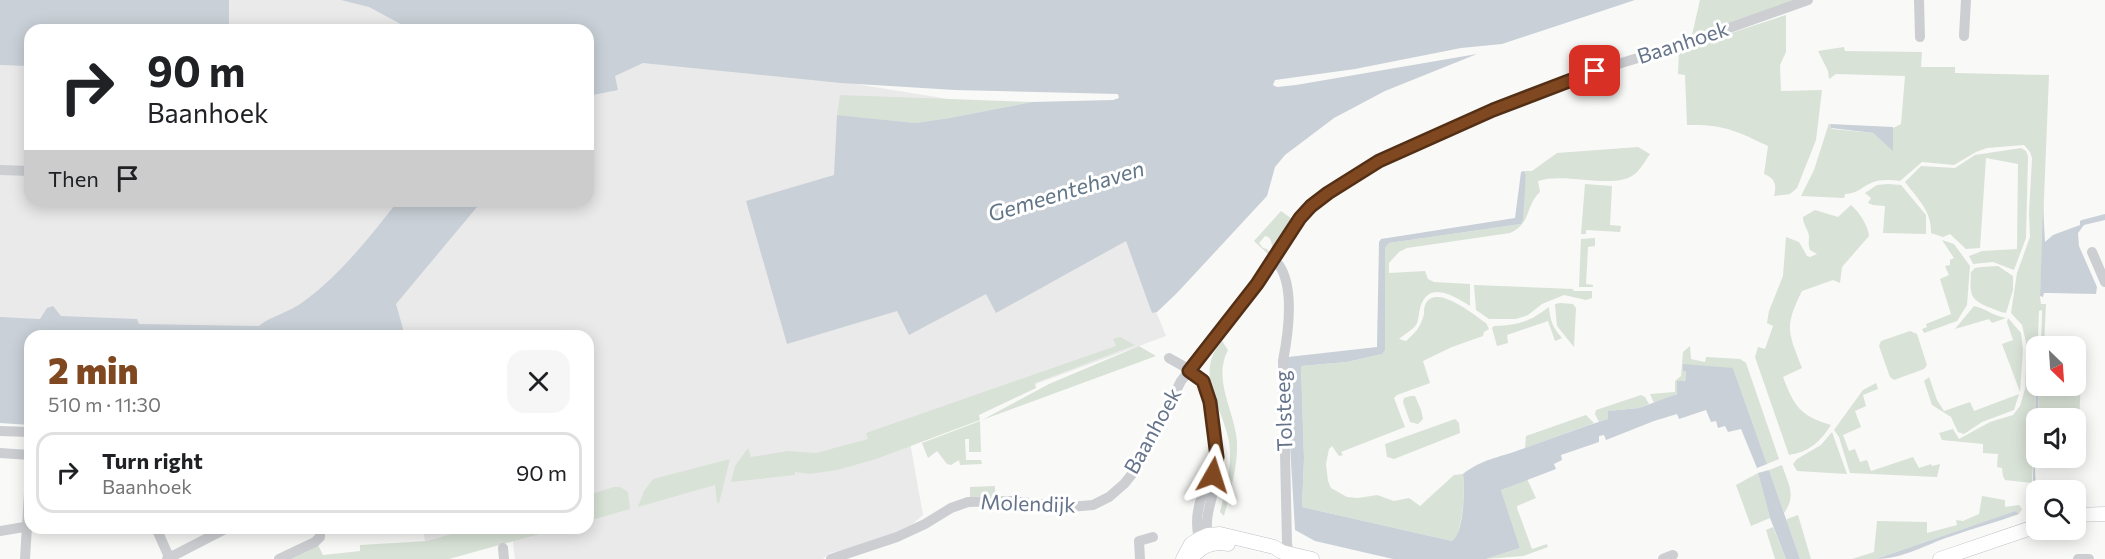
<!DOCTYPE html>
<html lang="en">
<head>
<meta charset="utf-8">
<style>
  :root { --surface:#fff; --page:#f6f6f6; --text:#202124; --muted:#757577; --line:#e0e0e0; --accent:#804820 }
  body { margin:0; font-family:Commissioner,sans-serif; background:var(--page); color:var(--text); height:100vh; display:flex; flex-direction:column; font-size:22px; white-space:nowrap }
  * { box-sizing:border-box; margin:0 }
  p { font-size:20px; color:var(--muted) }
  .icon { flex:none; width:33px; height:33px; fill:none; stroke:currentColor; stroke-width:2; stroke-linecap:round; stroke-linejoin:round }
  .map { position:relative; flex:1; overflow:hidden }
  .panel { position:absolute; left:24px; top:330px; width:570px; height:204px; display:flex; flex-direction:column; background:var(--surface); border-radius:18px; box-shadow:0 3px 15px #0003 }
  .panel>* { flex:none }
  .top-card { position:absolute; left:24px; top:24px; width:570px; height:183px; border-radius:18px; box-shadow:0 3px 15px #0003; background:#fff; color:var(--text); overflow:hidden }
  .needle { width:39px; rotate:155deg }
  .tools { position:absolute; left:2026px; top:336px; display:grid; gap:12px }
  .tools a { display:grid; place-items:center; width:60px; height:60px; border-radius:12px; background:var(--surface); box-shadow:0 3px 15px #0003; font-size:30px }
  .pin { position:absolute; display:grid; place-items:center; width:51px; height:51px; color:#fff; margin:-26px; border-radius:12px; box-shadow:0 3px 9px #0006 }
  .me { position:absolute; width:66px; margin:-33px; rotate:6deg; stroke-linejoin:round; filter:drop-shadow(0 0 4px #0008) }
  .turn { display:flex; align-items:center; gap:21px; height:126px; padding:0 24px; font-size:27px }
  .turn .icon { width:78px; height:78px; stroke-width:2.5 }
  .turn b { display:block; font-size:42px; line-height:51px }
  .then { display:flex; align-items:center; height:57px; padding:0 24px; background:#0003; gap:12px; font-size:22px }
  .round { display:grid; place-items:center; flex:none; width:63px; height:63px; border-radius:18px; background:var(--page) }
  .head { display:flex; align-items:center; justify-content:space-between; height:102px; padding:0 24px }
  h1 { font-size:36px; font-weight:800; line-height:45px; color:var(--accent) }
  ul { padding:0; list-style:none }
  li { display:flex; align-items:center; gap:18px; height:81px; margin:0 12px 9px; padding:0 12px; border:3px solid var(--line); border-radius:18px }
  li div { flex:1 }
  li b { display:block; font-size:22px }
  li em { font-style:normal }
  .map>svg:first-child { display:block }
</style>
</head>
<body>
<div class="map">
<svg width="2105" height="559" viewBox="0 0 2105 559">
  <rect width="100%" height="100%" fill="#f9f9f7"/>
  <g fill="#eaeaea">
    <polygon points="0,0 405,0 450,30 30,30 30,201 407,201 322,309 271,336 0,323"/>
    <polygon points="627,47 1079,120 1166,336 908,431 923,515 898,537 830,553 823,559 515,559 512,533 426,548 423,528 588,528 588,336 391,336 384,290 473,201 588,201 588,86"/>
  </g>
  <g fill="#d9e2d7">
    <polygon points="1700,0 1801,0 1692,35"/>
    <path d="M1786,15V52L1780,65L1781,91L1822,90L1816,140L1797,188L1790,194L1774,196C1777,185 1775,178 1764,174L1768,146C1737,131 1723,124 1687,125L1685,75L1678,74L1679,50Z"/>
    <path d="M1844,47L1845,51L1922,52L1921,67H1955V73L2049,75L2040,297L2041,304H2046L2044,346H2041L2042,312V310L2039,311L2032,483L2005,480L2003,476L2002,468L1997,467L1998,454L1983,453V444L1942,440L1939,433L1953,429L1959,439L1990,422L2013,415L2020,406L2025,389L2027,347L2022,325L2011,313L2017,273L2030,237L2029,213L2032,158L2030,152L2024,145L1987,148L1976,152L1954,165L1922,162L1900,181C1891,180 1880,179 1871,183C1860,188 1859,193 1845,194L1844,198L1801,196L1814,170L1829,123L1832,129L1873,133L1893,150V128L1901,124L1905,76L1836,74L1829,79L1828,71L1818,51Z"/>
    <polygon points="1594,54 1599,65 1574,75 1569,64"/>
    <polygon points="840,95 1032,102 950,118 915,123 837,115"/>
    <path d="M1638,147L1650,154C1645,161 1640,171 1632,176C1611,189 1565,172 1538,181L1540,192C1525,206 1532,223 1510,233L1407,248L1399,252L1389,263V273L1425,271L1428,279L1434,282L1470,284V306C1456,297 1430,280 1421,305C1419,310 1419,318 1417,323C1414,330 1404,334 1399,339L1406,341C1415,333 1421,327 1424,314C1424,311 1424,308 1425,305C1435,282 1474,315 1486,323L1489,329L1484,332L1483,336L1452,347L1423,361L1430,383L1397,395L1394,398L1405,427L1341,452L1343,455L1339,456L1332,446L1329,449L1326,464L1328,481L1331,488L1347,497L1358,498L1377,495L1394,501L1409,498L1420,506L1454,475L1463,474C1465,495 1463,519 1456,539L1452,541L1302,507L1304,458L1301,366L1347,362L1382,354L1385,248L1389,243L1521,224L1526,175L1524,171H1532L1557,153Z"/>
    <path d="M2021,148L2026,151L2028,156L2026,238L2014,270L1993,262L1973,264L1969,256L1982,251L2017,249L2018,164L1986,158L1980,248L1966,249L1950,234L1943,237L1931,233C1932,211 1917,198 1905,182L1921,166L1955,168L1975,155Z"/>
    <polygon points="1585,184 1612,186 1610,225 1621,226 1620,232 1586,230 1586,234 1581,234"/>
    <polygon points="1888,184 1901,185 1926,215 1926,234 1883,233 1885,206 1873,205 1868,203 1871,198 1865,193 1877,185"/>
    <path d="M1851,205C1859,212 1868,225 1869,236L1842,267L1840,283L1833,280L1802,291C1784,327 1788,332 1802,368L1783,377C1794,406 1800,416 1831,425C1820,442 1809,452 1789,455L1755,357L1758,347L1765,349L1773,326L1767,323L1769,311L1783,276L1786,237L1799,242L1807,256L1810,257L1817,254L1810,250C1808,245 1809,241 1809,236C1808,229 1803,225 1803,217L1815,210L1838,217Z"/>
    <path d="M1281,211L1292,219L1274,249C1270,244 1273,237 1265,236L1259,243L1263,248L1267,249L1270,253L1269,255L1254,241Z"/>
    <polygon points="1595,238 1595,246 1588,247 1586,284 1593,285 1593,287 1579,287 1581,239"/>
    <polygon points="1942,240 1954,244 1970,266 1967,305 1957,321 1924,333 1922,329 1927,327 1926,324 1951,314 1940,279 1949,275 1945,266 1950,265 1950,260 1954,258"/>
    <path d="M1998,266L2013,276V290L2006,313C1999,312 1995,309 1988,307C1969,299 1970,293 1971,272L1975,268L1981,267Z"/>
    <polygon points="1474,285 1573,289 1574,291 1592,291 1592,298 1586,300 1564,295 1542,304 1528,315 1516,319 1489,319 1476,310"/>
    <polygon points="1560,303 1573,304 1576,308 1574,347 1557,326 1555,304"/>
    <path d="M1974,306C1987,309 1991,315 2006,318L1992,323L1989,319L1955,329Z"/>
    <path d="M1549,307C1550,320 1553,328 1562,338L1555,341L1548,321L1507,335L1508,343L1497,346L1492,328L1494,326C1519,325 1529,322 1549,307Z"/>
    <polygon points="2008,318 2021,333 2023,350 2020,392 2002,344 2013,340 2007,322"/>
    <polygon points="1910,331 1917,334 1927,365 1924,369 1894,380 1890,377 1879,346 1881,341"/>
    <polygon points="1120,337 1135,345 1035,383 1036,388 979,415 980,420 876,459 837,470 810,474 795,472 795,475 731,482 735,466 748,448 751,457 788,451 816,453 868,439 866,433 1116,346 1113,339"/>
    <path d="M1222,341L1228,350C1212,380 1235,411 1237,442C1238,467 1230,492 1224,516L1220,512C1225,489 1233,467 1229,442C1223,406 1193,374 1222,341Z"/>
    <polygon points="1139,346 1156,356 982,420 1049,384"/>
    <path d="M1690,346L1691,359L1705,362L1706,357L1740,359L1746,363L1779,459L1767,464L1733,368L1686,371C1684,395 1674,396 1654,403L1650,394L1675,392V381L1681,376L1683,352Z"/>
    <polygon points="1929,377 1937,400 1944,411 1970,402 1974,411 2019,394 2014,410 1982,422 1964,434 1958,432 1951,417 1932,405 1924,381"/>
    <polygon points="2076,382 2081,382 2079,421 2076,421 2076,418 2038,418 2039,386 2076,386"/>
    <polygon points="1876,383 1878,389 1863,395 1866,406 1855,411 1861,427 1843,435 1849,451 1855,449 1860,462 1867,460 1871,471 1913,457 1919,468 1931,464 1932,466 1940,464 1937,477 1850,473 1839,437 1834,430 1863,390"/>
    <polygon points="1641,395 1645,397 1649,404 1639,408 1608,411 1608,419 1599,422 1595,414 1596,410"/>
    <polygon points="1411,396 1415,396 1421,410 1423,419 1418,424 1410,422 1403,402 1404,398"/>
    <polygon points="1586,415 1594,423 1525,448 1526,436"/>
    <polygon points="1455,419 1459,423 1460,433 1394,459 1387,457 1385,444"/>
    <polygon points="980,421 981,452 969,452 969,439 965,439 966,460 981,460 982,464 960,465 959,460 951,465 947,464 937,451 928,458 922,443"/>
    <polygon points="1832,432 1847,474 1797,471 1793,464 1797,459 1821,445"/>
    <polygon points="730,459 719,503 717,503 715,485 638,507 644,491 653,479"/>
    <path d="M1782,465C1788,484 1797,495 1784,513L1769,470Z"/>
    <polygon points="1758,473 1770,518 1751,526 1736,485"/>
    <polygon points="1527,479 1536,498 1517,506 1517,508 1532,549 1547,544 1548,547 1523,556 1486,559 1520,548 1501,490"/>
    <polygon points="995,486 995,496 970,497 970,487"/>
    <polygon points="614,487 620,487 628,492 630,509 588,521 588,495"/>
    <polygon points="1982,496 2005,500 2005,507 2019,505 2022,509 2019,514 2015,511 1876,559 1852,559 1874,552 1877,521 1927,522 1927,533 1957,525 1956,520 1963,521 1979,514"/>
    <polygon points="1798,515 1811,559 1800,559 1787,522 1787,519"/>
    <polygon points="1773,527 1786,559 1775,559 1766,530"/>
    <polygon points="473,528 561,528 449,559 284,559 317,543 323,555 360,551 360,545 427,541"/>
  </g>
  <g fill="#c9d0d7">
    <polygon points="0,0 229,0 229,30 30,30 30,66 0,65"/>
    <polygon points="341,0 1635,0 1502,44 1461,48 1355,69 1275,80 1273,85 1277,87 1296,85 1477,54 1385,91 1334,118 1285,155 1275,167 1267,196 1177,293 1157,312 1152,313 1126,241 996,313 986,294 909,335 897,311 787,344 746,201 834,175 837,115 915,123 950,118 1032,102 1113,100 1119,98 1118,94 955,90 841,83 643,63 615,76 618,90 588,96 588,30 412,30 369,7"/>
    <polygon points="1830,124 1893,127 1893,151 1873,133 1831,128"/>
    <path d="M1524,171L1526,175L1523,219L1521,224L1389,243L1385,248V350L1382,354L1347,362L1301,366L1304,458L1302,507L1452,541C1464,534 1465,488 1463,474C1482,459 1498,458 1519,450C1549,440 1578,428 1608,419V411L1639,408L1677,394V381H1685L1686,371H1683V364L1733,368L1767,464L1757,468L1741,429L1728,432L1725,426L1718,428L1716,421L1711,422L1706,410L1679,419L1677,414L1654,421L1606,440L1604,435L1599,436V442L1561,455L1562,460L1554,464L1556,469L1501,490L1520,548L1486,559H1393L1315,541L1295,530L1287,393L1288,357L1377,347L1379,242L1381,239L1515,218L1521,172Z"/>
    <path d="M398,201H482L396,304L405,336H30V425L0,423V317L40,319L47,308L53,306L61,316L137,319L139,324L259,326C269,317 290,312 303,302C340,275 370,237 398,201Z"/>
    <polygon points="2043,205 2045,242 2053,235 2080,225 2080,221 2082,220 2105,214 2105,220 2084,225 2078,233 2079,246 2097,287 2096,294 2049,293 2044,293 2043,297 2040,296"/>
    <polygon points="2037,358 2037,386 2039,386 2035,470 2037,508 2032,508"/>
    <polygon points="1769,470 1800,559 1786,559 1770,518 1758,473"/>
    <path d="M2015,511L2019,514C1997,522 1974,528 1952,536C1926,544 1904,559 1876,559Z"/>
  </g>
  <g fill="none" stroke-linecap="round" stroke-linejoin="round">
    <g stroke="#bdc1c7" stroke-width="15">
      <g id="secondary">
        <polyline points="2076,515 2105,514"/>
        <polyline points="1183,559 1191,544 1199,539 1208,535 1220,534 1274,547 1282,552 1312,559"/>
        <path d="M1191,559C1200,546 1213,541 1228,544"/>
        <polyline points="1940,559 2037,526"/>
      </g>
    </g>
    <g stroke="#ccced2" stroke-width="10">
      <polyline points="1919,0 1920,37"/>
      <polyline points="1964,36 1966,0"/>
      <polyline points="0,170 30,171"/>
      <polyline points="2092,252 2105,282"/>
      <path d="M1279,265C1295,288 1288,335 1283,361L1287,544L1290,559"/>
      <path d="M1169,358C1177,363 1198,373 1203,381C1218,404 1217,459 1214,485C1212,503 1204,516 1208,535"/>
      <polyline points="0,431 30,432"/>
      <polyline points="0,453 30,455"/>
      <polyline points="156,528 170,559"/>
      <polyline points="0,531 30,526"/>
      <path d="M1199,539C1194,518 1199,498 1210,480"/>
      <polyline points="503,548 504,559"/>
      <polyline points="25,559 30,476"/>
      <polyline points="167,559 227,528"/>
      <polyline points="279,559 315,542 320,537 320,528"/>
      <polyline points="831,559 897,537 925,524 951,508 968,502 1011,501 1070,507 1093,505 1109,497 1124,484 1137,468 1181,381 1257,284 1301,217 1311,206 1328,193 1379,161 1493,110 1595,71 1684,44 1808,0"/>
      <polyline points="1140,559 1139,541 1153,537"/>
      <polyline points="1663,559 1673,555"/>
      <polyline points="2078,559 2089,559"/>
    </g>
    <use href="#secondary" stroke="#fff" stroke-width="14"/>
  </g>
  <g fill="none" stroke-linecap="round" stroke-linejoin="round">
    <g stroke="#532f15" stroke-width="15">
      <polyline id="route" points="1213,475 1217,457 1210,402 1203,381 1189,371 1257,284 1300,218 1311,206 1328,193 1379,161 1493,110 1595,71"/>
    </g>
    <use href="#route" stroke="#804820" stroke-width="10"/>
  </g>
  <g text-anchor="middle" stroke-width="6" stroke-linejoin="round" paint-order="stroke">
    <g font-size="21" fill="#65738b" stroke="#fff">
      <text transform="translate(1683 43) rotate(-18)" y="7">Baanhoek</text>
      <text transform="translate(1284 411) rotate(-92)" y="7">Tolsteeg</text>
      <text transform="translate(1153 431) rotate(-61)" y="7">Baanhoek</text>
      <text transform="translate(1028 504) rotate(2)" y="7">Molendijk</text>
    </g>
    <g font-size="22" font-style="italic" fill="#617586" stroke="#fff">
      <text transform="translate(1066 191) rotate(-17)" y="8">Gemeentehaven</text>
    </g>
  </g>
</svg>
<div class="tools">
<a><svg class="needle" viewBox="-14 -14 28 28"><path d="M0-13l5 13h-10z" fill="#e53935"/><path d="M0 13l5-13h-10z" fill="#757577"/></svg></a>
<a><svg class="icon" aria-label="sound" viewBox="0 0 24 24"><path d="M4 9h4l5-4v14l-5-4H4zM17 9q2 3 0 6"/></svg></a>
<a><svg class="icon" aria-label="search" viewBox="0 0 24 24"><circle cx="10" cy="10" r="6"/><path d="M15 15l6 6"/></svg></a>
</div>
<div class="pin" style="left:1595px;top:71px;background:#d93025"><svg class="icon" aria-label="arrive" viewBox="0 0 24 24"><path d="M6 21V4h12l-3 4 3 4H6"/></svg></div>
<svg class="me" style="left:1213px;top:475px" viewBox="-20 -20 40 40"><path d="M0-17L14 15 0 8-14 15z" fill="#804820" stroke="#fff" stroke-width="4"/></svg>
<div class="top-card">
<div class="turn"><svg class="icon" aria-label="right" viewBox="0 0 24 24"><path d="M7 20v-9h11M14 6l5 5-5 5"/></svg><div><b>90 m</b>Baanhoek</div></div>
<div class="then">Then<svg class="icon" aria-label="arrive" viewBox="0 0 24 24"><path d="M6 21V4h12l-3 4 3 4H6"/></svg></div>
</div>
<section class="panel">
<div class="head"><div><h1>2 min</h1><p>510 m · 11:30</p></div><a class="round"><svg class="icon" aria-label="close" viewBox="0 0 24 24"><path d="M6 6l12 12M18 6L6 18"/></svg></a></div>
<ul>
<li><svg class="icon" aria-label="right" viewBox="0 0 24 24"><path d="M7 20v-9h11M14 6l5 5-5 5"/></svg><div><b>Turn right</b><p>Baanhoek</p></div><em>90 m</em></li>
</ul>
</section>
</div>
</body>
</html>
